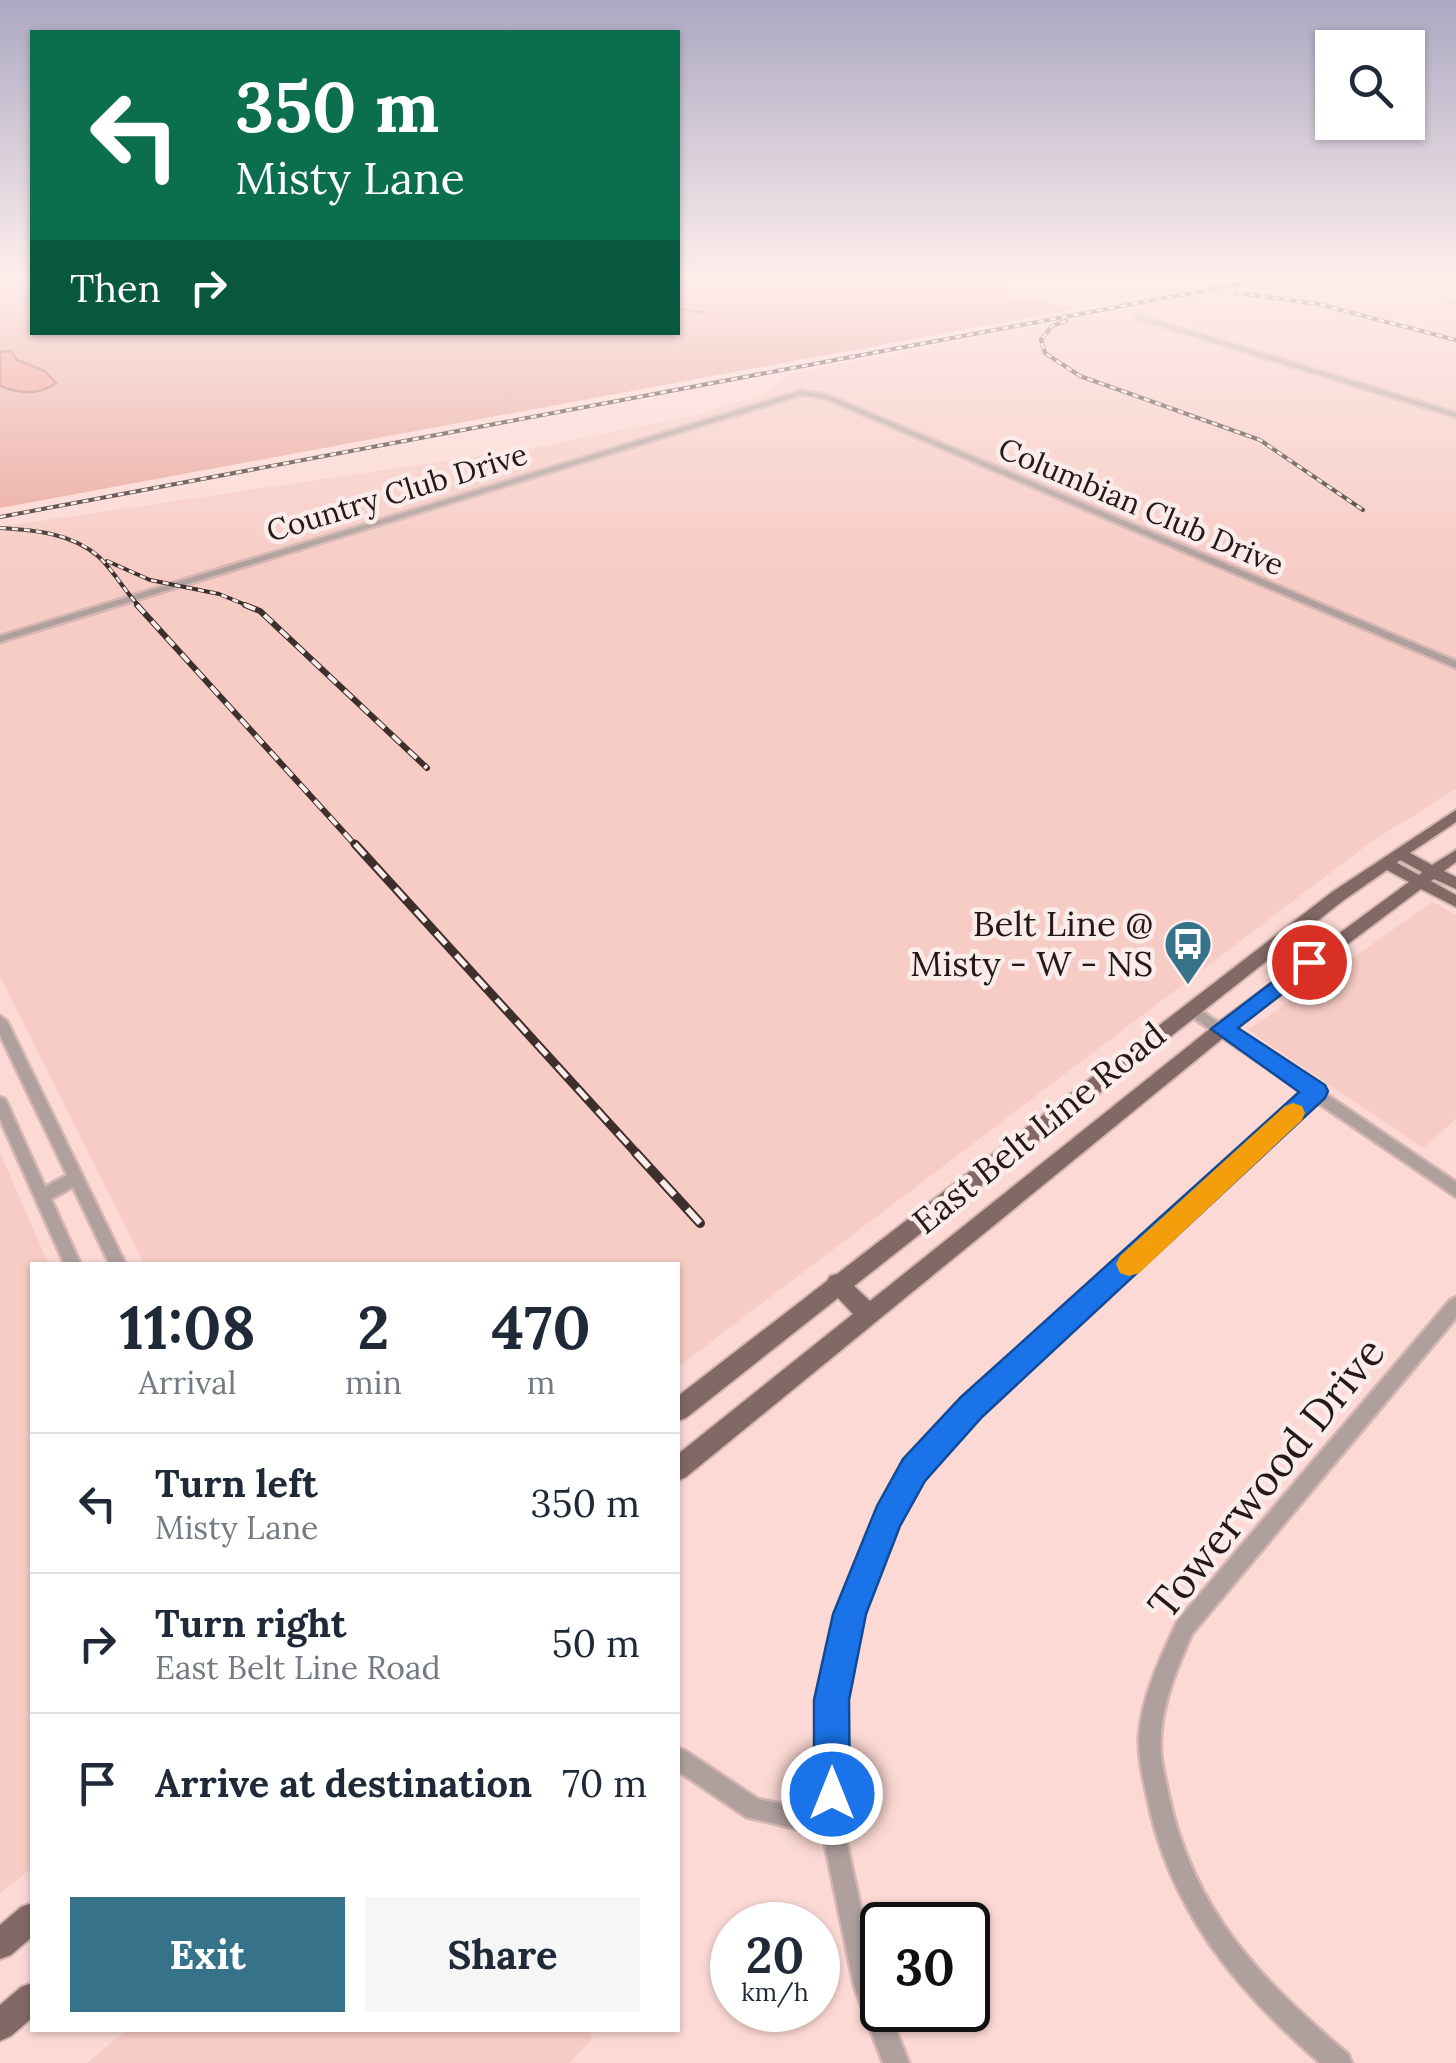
<!DOCTYPE html>
<html lang="en">
<head>
<meta charset="utf-8">
<style>
  :root { --surface:#fff; --page:#f6f6f7; --text:#1f2937; --muted:#747a83; --line:#e0e1e3; --accent:#36738a }
  body { margin:0; font-family:Lora,serif; background:var(--page); color:var(--text); height:100vh; display:flex; flex-direction:column; font-size:38px; white-space:nowrap }
  * { box-sizing:border-box; margin:0 }
  p { font-size:32px; color:var(--muted) }
  .icon { flex:none; width:55px; height:55px; fill:none; stroke:currentColor; stroke-width:2; stroke-linecap:round; stroke-linejoin:round }
  .map { position:relative; flex:1; overflow:hidden }
  .details { position:absolute; left:30px; top:1262px; width:650px; height:770px; display:flex; flex-direction:column; background:var(--surface); border-radius:0px; box-shadow:0 2px 8px #0004 }
  .details>* { flex:none }
  .top-card { position:absolute; left:30px; top:30px; width:650px; height:305px; border-radius:0px; box-shadow:0 2px 8px #0004; background:#0b6e4f; color:#fff; overflow:hidden }
  .buttons { position:absolute; left:1315px; top:30px; display:grid; gap:20px }
  .buttons a { display:grid; place-items:center; width:110px; height:110px; border-radius:0px; background:var(--surface); box-shadow:0 2px 8px #0004; font-size:50px }
  .speed { position:absolute; left:710px; top:1902px; display:flex; gap:20px; font-size:50px; font-weight:700; text-align:center }
  .speed>* { display:grid; place-content:center; width:130px; height:130px; border-radius:50%; background:var(--surface); box-shadow:0 2px 8px #0004; line-height:1 }
  .speed small { font-size:25px; font-weight:400 }
  .speed .limit { border:5px solid #111; border-radius:15px; background:#fff; color:#111 }
  .pin { position:absolute; display:grid; place-items:center; width:85px; height:85px; color:#fff; margin:-42px; border:5px solid #fff; border-radius:50%; box-shadow:0 2px 10px #0007 }
  .me { position:absolute; width:110px; margin:-55px; rotate:0deg; stroke-linejoin:round; filter:drop-shadow(0 0 8px #0008) }
  .turn { display:flex; align-items:center; gap:35px; height:210px; padding:0 40px; font-size:45px }
  .turn .icon { width:130px; height:130px; stroke-width:2.5 }
  .turn b { display:block; font-size:70px; line-height:85px }
  .then { display:flex; align-items:center; height:95px; padding:0 40px; background:#0003; gap:20px; font-size:38px }
  .eta { display:flex; justify-content:space-evenly; align-items:center; height:170px; text-align:center }
  .eta b { font-size:60px; font-weight:800; line-height:70px }
  .button { display:flex; gap:20px; margin-top:auto; padding:20px 40px }
  .button a { flex:1; height:115px; border-radius:0px; background:var(--accent); color:#fff; font-size:40px; font-weight:800; line-height:115px; text-align:center }
  .button a+a { background:var(--page); color:var(--text) }
  ul { padding:0; list-style:none }
  li { display:flex; align-items:center; gap:30px; height:140px; padding:0 40px; border-top:2px solid var(--line) }
  li div { flex:1 }
  li b { display:block; font-size:38px }
  li em { font-style:normal }
  .map>svg:first-child { display:block }
</style>
</head>
<body>
<div class="map">
<svg width="1456" height="2063" viewBox="0 0 1456 2063">
  <rect width="100%" height="100%" fill="#fcd9d4"/>
  <g fill="#f7ccc5">
    <polygon points="1307,276 1456,276 1456,789 1371,842 678,1367 678,1265 145,1265 0,977 0,527 539,447 692,416 765,394 792,373"/>
    <polygon points="1433,902 1456,915 1456,1119 1423,1148 1248,1030"/>
    <polygon points="0,1153 49,1265 32,1265 32,1868 0,1893"/>
    <polygon points="126,2030 589,2030 593,2038 569,2063 87,2063"/>
  </g>
  <polygon fill="#e9a89e" points="0,276 32,276 32,332 678,332 678,276 953,276 944,281 1008,286 1006,299 1033,299 1075,309 0,508"/>
  <path fill="#f1978a" stroke="#b47168" stroke-width="2.5" d="M11,351L17,360L45,371L56,383C38,396 19,394 0,386V352Z"/>
  <g fill="none" stroke-linecap="round" stroke-linejoin="round">
    <polyline stroke="#b47168" stroke-width="2.5" points="678,309 706,313"/>
    <g stroke="#d5b6b2" stroke-width="5">
      <g id="minor">
        <polygon points="1456,297 1456,302 1449,305 1449,303"/>
        <polygon points="1137,315 1456,413 1456,417 1135,318"/>
        <polygon points="801,391 827,395 1456,661 1456,668 824,398 801,395 0,642 0,636"/>
        <polygon points="1191,1004 1314,1086 1321,1087 1323,1092 1456,1182 1456,1197 1315,1101 977,1413 921,1477 895,1523 860,1614 843,1700 843,1826 878,1986 882,1997 882,2010 888,2010 909,2063 883,2063 854,1986 823,1835 746,1817 678,1771 678,1748 686,1751 758,1799 821,1812 821,1700 840,1614 881,1510 907,1463 965,1401 1304,1093 1186,1013 1184,1009 1186,1005"/>
        <polygon points="0,1016 7,1021 126,1265 110,1265 73,1187 51,1199 81,1265 65,1265 0,1119 0,1097 5,1099 7,1103 45,1187 67,1175 0,1035"/>
        <path d="M1456,1297V1318L1192,1634C1178,1666 1163,1700 1161,1736C1159,1756 1165,1777 1169,1796C1193,1911 1262,1981 1348,2054L1352,2063H1320C1235,1989 1170,1911 1147,1797C1143,1778 1138,1756 1139,1736C1142,1696 1161,1656 1178,1620L1450,1300Z"/>
      </g>
    </g>
    <g stroke="#d5b6b2" stroke-width="4">
      <g id="major">
        <path d="M1456,810V822L1410,853L1432,865L1456,850V862L1444,871L1456,877V889L1434,879L1431,881L1456,895V907L1421,889L1228,1034L686,1477L678,1481V1454L853,1314L838,1298L686,1418L678,1421V1396L827,1281L830,1276L837,1274L1332,892ZM1400,860L1422,872L1419,875L1397,863ZM1387,870L1409,882L1216,1024L870,1301L854,1286L1344,900Z"/>
        <polygon points="32,1903 32,1937 11,1955 0,1959 0,1925 21,1907"/>
        <polygon points="32,1983 32,2018 11,2036 0,2041 0,2005 21,1987"/>
      </g>
    </g>
    <use href="#minor" fill="#afa09e" fill-rule="evenodd"/>
    <use href="#major" fill="#836965" fill-rule="evenodd"/>
    <g stroke="#3e2f2d" stroke-width="4">
      <g id="rail-far3">
        <polyline points="1237,293 1318,304 1456,340"/>
        <polyline points="1066,321 1052,326 1041,340 1045,353 1080,376 1260,440 1363,510"/>
        <polyline points="0,517 1282,276"/>
        <path d="M0,528C34,530 72,533 99,557C114,571 125,592 140,607"/>
        <polyline points="107,561 150,580 219,594 251,607"/>
      </g>
    </g>
    <g stroke="#3e2f2d" stroke-width="6">
      <g id="rail-far2">
        <polyline points="137,605 357,847"/>
        <polyline points="245,605 260,611 427,768"/>
      </g>
    </g>
    <g stroke="#3e2f2d" stroke-width="9">
      <polyline id="rail-far1" points="355,844 638,1155"/>
    </g>
    <g stroke="#3e2f2d" stroke-width="10">
      <polyline id="rail" points="636,1153 700,1223"/>
    </g>
    <use href="#rail-far3" stroke="#faecea" stroke-width="2.5" stroke-dasharray="6" stroke-linecap="butt"/>
    <use href="#rail-far2" stroke="#faecea" stroke-width="4" stroke-dasharray="11" stroke-linecap="butt"/>
    <use href="#rail-far1" stroke="#faecea" stroke-width="5" stroke-dasharray="15" stroke-linecap="butt"/>
    <use href="#rail" stroke="#faecea" stroke-width="6" stroke-dasharray="19" stroke-linecap="butt"/>
  </g>
  <linearGradient id="sky" x2="0" y2="1"><stop stop-color="#aba8c2"/><stop offset="0.49" stop-color="#feeeec"/><stop offset="1" stop-color="#feeeec" stop-opacity="0"/></linearGradient>
  <rect width="1456" height="565" fill="url(#sky)"/>
  <polygon fill="#1a73e8" stroke="#114b97" stroke-width="2.5" points="1309,954 1320,962 1317,967 1238,1028 1325,1085 1328,1091 1325,1098 982,1417 925,1481 900,1526 866,1614 849,1700 850,1794 845,1807 832,1813 819,1807 814,1794 814,1700 833,1614 877,1506 903,1459 961,1397 1299,1092 1211,1029"/>
  <polygon fill="#f59e0b" points="1293,1103 1302,1106 1305,1113 1302,1120 1139,1273 1129,1276 1120,1273 1116,1264 1120,1256 1285,1106"/>
  <defs>
    <g id="bus-pin" transform="scale(2.5)"><path d="M0 17L-7.5 6A9.5 9.5 0 1 1 7.5 6Z" fill="#36738a" stroke="#faecea"/><path d="M-5-6H5V4H4V6H2V4H-2V6H-4V4H-5ZM-3.5-4V0h7V-4ZM-3.5 1.2v1.5H-2V1.2ZM2 1.2v1.5H3.5V1.2Z" fill="#fff"/></g>
  </defs>
  <g fill-rule="evenodd">
    <use href="#bus-pin" x="1188" y="944"/>
  </g>
  <g text-anchor="middle" stroke-width="9" stroke-linejoin="round" paint-order="stroke">
    <g font-size="30" fill="#251917" stroke="#faecea">
      <text transform="translate(397 493) rotate(-17)" y="10">Country Club Drive</text>
      <text transform="translate(1141 507) rotate(23)" y="10">Columbian Club Drive</text>
    </g>
    <g font-size="35" fill="#251917" stroke="#faecea" text-anchor="end">
      <text x="1153" y="936">Belt Line @<tspan x="1153" dy="40">Misty - W - NS</tspan></text>
    </g>
    <g font-size="35" fill="#251917" stroke="#faecea">
      <text transform="translate(1039 1128) rotate(-39)" y="12">East Belt Line Road</text>
    </g>
    <g font-size="42" fill="#251917" stroke="#faecea">
      <text transform="translate(1266 1478) rotate(-51)" y="15">Towerwood Drive</text>
    </g>
  </g>
</svg>
<div class="buttons">
<a><svg class="icon" aria-label="search" viewBox="0 0 24 24"><circle cx="10" cy="10" r="6"/><path d="M15 15l6 6"/></svg></a>
</div>
<div class="speed"><div>20<small>km/h</small></div><div class="limit">30</div></div>
<div class="pin" style="left:1309px;top:962px;background:#d93025"><svg class="icon" aria-label="arrive" viewBox="0 0 24 24"><path d="M6 21V4h12l-3 4 3 4H6"/></svg></div>
<svg class="me" style="left:832px;top:1794px" viewBox="-20 -20 40 40"><circle r="17" fill="#1a73e8" stroke="#fff" stroke-width="3"/><path d="M0-11L8 9 0 5-8 9z" fill="#fff"/></svg>
<div class="top-card">
<div class="turn"><svg class="icon" aria-label="left" viewBox="0 0 24 24"><path d="M17 20v-9H6M10 6l-5 5 5 5"/></svg><div><b>350 m</b>Misty Lane</div></div>
<div class="then">Then<svg class="icon" aria-label="right" viewBox="0 0 24 24"><path d="M7 20v-9h11M14 6l5 5-5 5"/></svg></div>
</div>
<section class="details">
<div class="eta">
<div><b>11:08</b><p>Arrival</p></div>
<div><b>2</b><p>min</p></div>
<div><b>470</b><p>m</p></div>
</div>
<ul>
<li><svg class="icon" aria-label="left" viewBox="0 0 24 24"><path d="M17 20v-9H6M10 6l-5 5 5 5"/></svg><div><b>Turn left</b><p>Misty Lane</p></div><em>350 m</em></li>
<li><svg class="icon" aria-label="right" viewBox="0 0 24 24"><path d="M7 20v-9h11M14 6l5 5-5 5"/></svg><div><b>Turn right</b><p>East Belt Line Road</p></div><em>50 m</em></li>
<li><svg class="icon" aria-label="arrive" viewBox="0 0 24 24"><path d="M6 21V4h12l-3 4 3 4H6"/></svg><div><b>Arrive at destination</b></div><em>70 m</em></li>
</ul>
<div class="button"><a>Exit</a><a>Share</a></div>
</section>
</div>
</body>
</html>
